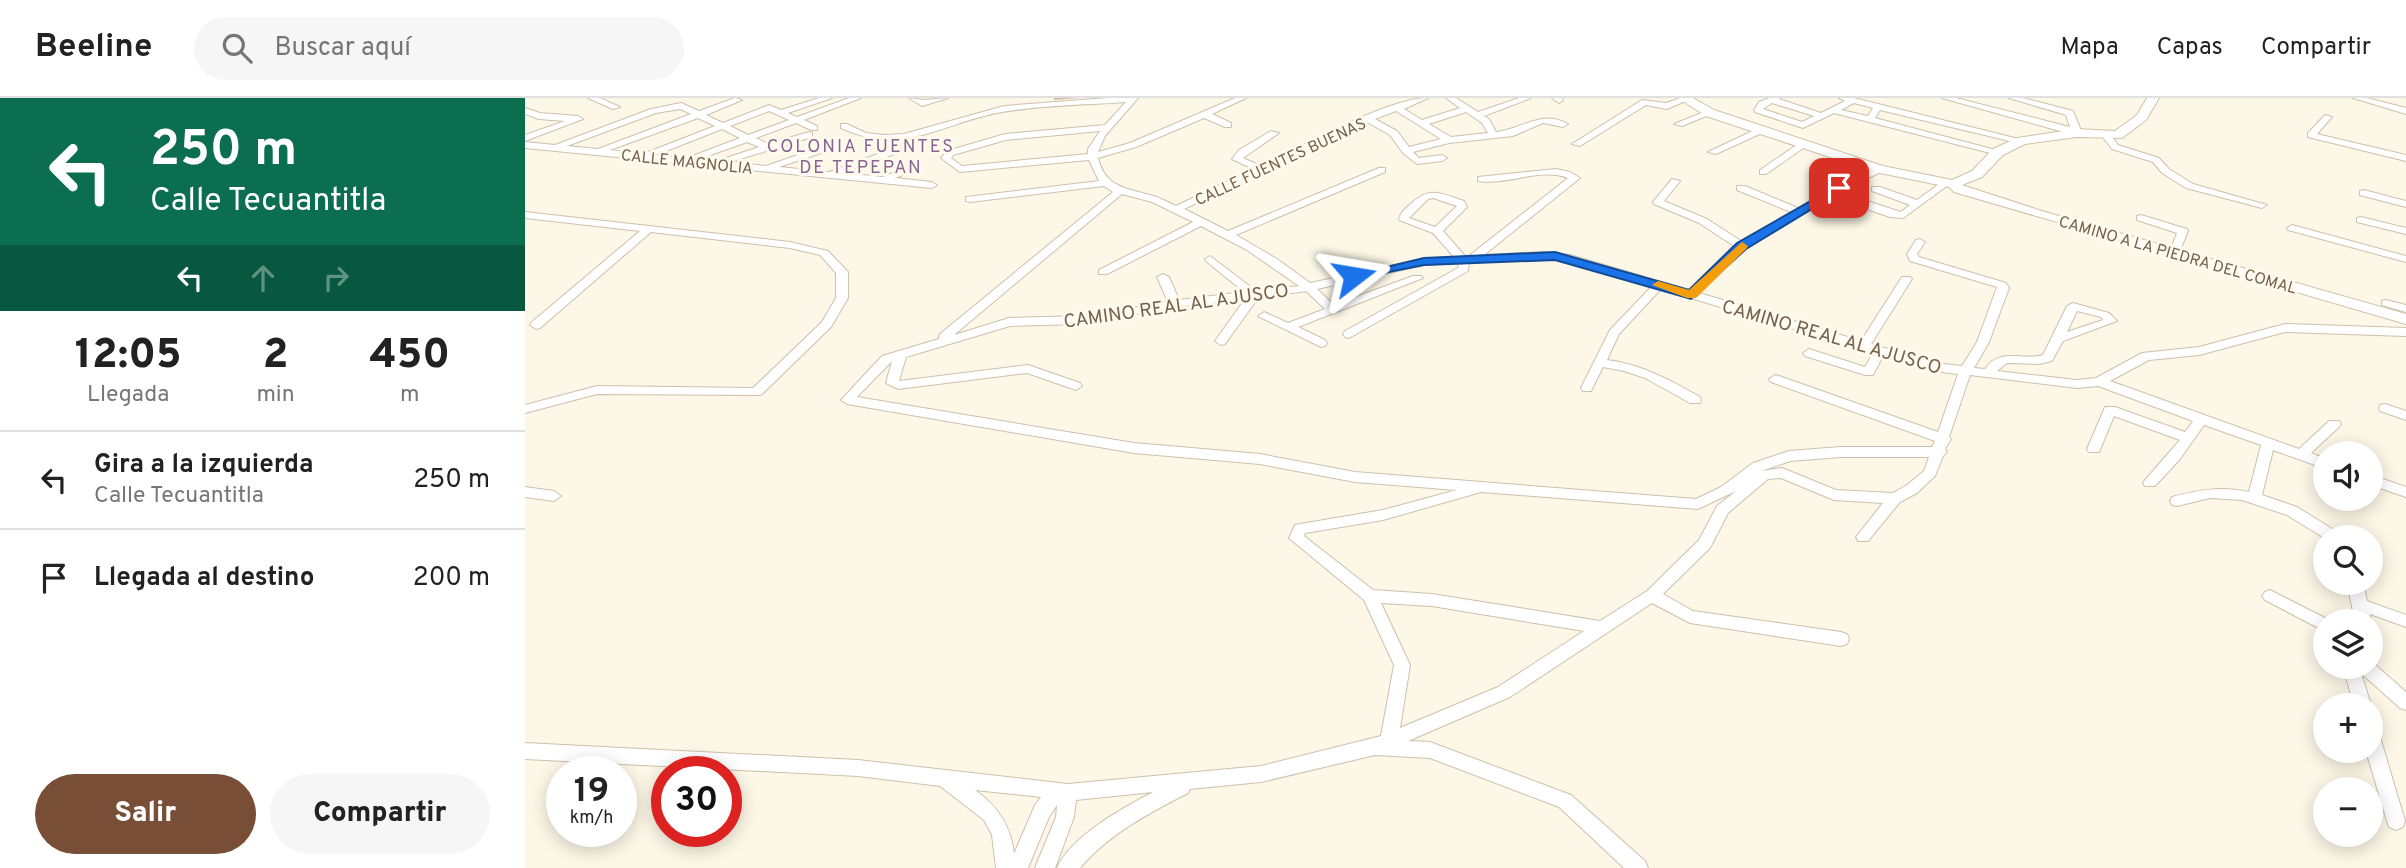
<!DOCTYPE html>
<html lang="es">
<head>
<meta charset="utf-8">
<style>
  :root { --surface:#fff; --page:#f6f6f6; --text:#222; --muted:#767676; --line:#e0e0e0; --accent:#784f36 }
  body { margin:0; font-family:Overpass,sans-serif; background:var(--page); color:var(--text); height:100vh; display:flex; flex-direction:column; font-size:26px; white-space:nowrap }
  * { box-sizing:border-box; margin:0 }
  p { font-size:23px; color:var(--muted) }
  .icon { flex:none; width:38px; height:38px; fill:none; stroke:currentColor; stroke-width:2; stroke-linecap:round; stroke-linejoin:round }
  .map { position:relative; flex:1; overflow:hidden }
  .drawer { display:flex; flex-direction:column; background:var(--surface); width:525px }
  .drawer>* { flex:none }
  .guide { background:#0b6e4f; color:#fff; overflow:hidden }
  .tools { position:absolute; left:1788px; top:343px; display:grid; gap:14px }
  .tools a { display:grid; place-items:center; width:70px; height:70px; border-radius:50%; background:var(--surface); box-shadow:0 4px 18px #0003; font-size:35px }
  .speed { position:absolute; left:21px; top:658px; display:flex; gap:14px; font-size:35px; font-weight:700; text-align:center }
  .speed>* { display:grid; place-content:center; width:91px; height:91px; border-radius:50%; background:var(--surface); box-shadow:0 4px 18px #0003; line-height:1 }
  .speed small { font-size:18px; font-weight:400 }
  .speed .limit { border:10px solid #d22; background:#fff; color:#111 }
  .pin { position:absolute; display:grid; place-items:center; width:60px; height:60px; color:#fff; margin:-30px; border-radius:14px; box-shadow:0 4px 10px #0006 }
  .me { position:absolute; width:77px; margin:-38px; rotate:76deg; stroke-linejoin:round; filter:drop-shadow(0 0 5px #0008) }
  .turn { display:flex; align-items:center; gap:24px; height:147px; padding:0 35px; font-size:32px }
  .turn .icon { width:91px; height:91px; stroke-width:2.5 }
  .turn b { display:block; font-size:49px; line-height:60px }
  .lanes { display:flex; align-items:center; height:66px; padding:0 35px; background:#0003; justify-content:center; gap:35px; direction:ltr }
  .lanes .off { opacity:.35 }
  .eta { display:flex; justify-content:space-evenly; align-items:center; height:119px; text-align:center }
  .eta b { font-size:42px; font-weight:800; line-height:49px }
  .cta { display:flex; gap:14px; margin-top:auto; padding:14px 35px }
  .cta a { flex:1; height:80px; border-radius:42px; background:var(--accent); color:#fff; font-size:28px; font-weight:800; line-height:80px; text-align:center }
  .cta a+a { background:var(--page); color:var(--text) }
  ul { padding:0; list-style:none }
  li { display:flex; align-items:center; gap:21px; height:98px; padding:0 35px; border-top:2px solid var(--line) }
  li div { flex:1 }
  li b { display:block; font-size:26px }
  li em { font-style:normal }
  header { display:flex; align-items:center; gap:42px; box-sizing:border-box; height:98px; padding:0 35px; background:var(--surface); border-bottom:2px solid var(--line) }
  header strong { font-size:33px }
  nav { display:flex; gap:38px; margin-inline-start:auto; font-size:24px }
  .search { width:490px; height:63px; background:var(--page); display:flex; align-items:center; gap:18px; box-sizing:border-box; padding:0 24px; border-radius:38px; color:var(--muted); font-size:26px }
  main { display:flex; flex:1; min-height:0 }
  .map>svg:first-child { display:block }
</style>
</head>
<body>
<header>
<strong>Beeline</strong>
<div class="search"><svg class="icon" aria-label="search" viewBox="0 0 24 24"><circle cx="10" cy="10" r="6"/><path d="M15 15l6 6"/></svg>Buscar aquí</div>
<nav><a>Mapa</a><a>Capas</a><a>Compartir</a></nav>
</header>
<main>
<section class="drawer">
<div class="guide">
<div class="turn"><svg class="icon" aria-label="left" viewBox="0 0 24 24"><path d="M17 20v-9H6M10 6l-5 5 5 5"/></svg><div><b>250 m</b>Calle Tecuantitla</div></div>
<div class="lanes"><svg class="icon" aria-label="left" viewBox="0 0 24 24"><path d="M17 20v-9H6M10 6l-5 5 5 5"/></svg><svg class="icon off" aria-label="ahead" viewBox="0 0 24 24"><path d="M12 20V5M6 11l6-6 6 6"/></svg><svg class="icon off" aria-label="right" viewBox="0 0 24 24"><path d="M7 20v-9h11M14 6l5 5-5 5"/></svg></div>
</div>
<div class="eta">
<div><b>12:05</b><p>Llegada</p></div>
<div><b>2</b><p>min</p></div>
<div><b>450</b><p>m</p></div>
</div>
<ul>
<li><svg class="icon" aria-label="left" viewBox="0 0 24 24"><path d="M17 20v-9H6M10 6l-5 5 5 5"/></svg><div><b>Gira a la izquierda</b><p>Calle Tecuantitla</p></div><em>250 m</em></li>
<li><svg class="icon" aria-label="arrive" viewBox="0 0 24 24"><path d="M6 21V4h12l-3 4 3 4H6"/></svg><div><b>Llegada al destino</b></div><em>200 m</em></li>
</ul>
<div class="cta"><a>Salir</a><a>Compartir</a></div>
</section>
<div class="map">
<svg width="1881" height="770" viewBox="0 0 1881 770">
  <rect width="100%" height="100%" fill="#fcf7e6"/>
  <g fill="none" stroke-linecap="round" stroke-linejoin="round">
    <g stroke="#cdc0ad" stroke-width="2">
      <g id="street">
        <polygon points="63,0 75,0 95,9 88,11"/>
        <path d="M210,0L217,2L181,17L198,25L244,7L256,12L294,0H307L263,15L272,19L324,0H336L279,22L292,28V32H286L271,25L231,40L243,46L284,34L287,35V39L205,64L241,68L293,50L296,51V55L254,69L304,74L372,49L375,50V54L317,75L358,79L390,66L395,69L393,71L370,80L407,84L412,87L407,90L0,50V44L30,47L126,11L156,5L174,13ZM155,11L166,16L73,51L42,48L131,15ZM244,13L264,22L223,37L205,28ZM173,20L190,28L118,56L85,52ZM197,31L215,40L162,60L131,57ZM222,44L234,49L192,63L174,61Z"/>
        <polygon points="384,0 398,2 423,0 397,8"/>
        <path d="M583,0H613L580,38L573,54L605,45L710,0H721L687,16L706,25V29H700L679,20L611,49L573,60C580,89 600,90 625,97C634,99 642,104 651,108L728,71L707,61L714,52L746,33L754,35L718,60L736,68C776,49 862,0 903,0L879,11L897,22L935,10L921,0H931L953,14L994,0H1006L959,18L964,21L971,34C997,31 1017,11 1043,26L1038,29L1018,25L988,38L924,45L888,54L894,60L917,57L922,60L917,63L892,66L878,55L865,37L842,24L659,111L703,133L854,70H860V74L711,137L752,161L785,185L899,161L929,159L908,135L874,122C875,114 881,110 887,105C905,88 917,96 939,103L942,109L918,133L940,158H944L1043,80C1015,69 982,88 953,83V79L1031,71L1045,74L1055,80L959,157L1019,154L1045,157L1164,192L1209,148L1174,125L1129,106L1128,104L1147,81L1155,83L1139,103L1182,121L1216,143L1266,114L1212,92V88H1220L1273,110L1310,88L1355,68L1358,69V73L1314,94L1376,114L1385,107L1347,93V89H1355L1392,102L1418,83L1426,85L1378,120L1365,119L1307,99L1220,150L1174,195L1336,243L1377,179H1385L1387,181L1346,246L1410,265L1437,268L1452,244L1472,189L1385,163L1382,156L1391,142L1395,141L1400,144L1392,156L1394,159L1481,185L1484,190L1464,244L1449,270L1460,271C1474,249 1497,263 1518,257L1542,208L1548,205L1584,215L1592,223L1538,243L1527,263L1514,266L1482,265L1472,273L1552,282L1571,280L1617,255L1674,249L1760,226L1881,230V238L1760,234L1674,257L1624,262L1585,283L1774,351L1804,323H1814L1816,326L1814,329L1786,355L1801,361V371L1748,352L1737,397L1772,409L1814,435L1816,439L1801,441L1762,417L1717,402L1685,400L1652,408L1647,407L1645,403L1647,399C1673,392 1696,388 1724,394L1736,347L1679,327L1655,361L1630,388H1620L1618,385L1620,382L1655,342L1589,318L1574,354H1564L1562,351L1580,309H1590L1660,334L1668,323L1573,288L1552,290L1445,277L1424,339L1426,341L1420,351L1422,354L1418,358L1410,378L1392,395L1375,404L1343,443H1333L1331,439L1358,405L1309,402L1256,380L1243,381L1203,415L1185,450L1138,496L1168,513L1316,534L1322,536L1324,541L1322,546L1316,548L1165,525L1127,505L985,599L883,643L905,644L1046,697L1120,763L1123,770H1099L1034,709L905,660L850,657L736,684L665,691L663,695C624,715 584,736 555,770H532C546,738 598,710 628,694L551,702L549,719L530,770H510L531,719L532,707L524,719L503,770H471L467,737L459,722L415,688L333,678L0,661V645L333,662L543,686L736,668L856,638L869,567L839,502L764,440L770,427L775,426L858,412L932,392L830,384L735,366L609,355L322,306L316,302L357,258L414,241L415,236L588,94L579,88L445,104L441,103V99L574,83L564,62L435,74L416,60L422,53L480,36L580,27L601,4C560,7 517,7 477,14C415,25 380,59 316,30V26H322L341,35L359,37L379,36L479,8ZM871,13L916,41L884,49L872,33L850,21ZM941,14L957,25L963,35L926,39L904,26ZM575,33L563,51V56L437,68L426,60L428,57L481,42ZM597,96L627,104L668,124L574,172V176H582L676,128L722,152L774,188L731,193L685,158L680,161L681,163L719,194L654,202L644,179L638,176L632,179L643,204L556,218L484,220L429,237ZM908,100L932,108L910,129L884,120L903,101ZM1019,160L1044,163L1127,188L1085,232L1056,290L1058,293H1066L1078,269L1099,273L1120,280L1165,305H1175L1176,302L1175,299C1145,282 1116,266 1082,262L1094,236L1136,191L1348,255L1340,269L1284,251L1278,255L1280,258L1340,277H1348L1358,258L1409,273L1433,276L1413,334L1254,278L1250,277L1244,281L1246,284L1410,343L1407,349H1316L1264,353L1228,365L1196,389L1171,401L830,374L735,356L609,345L332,299L367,263L361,285L373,291L502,275L551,292L557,288L555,285L503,267L374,283L381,259L485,228L556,226L650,209L720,201L690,243L696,247L700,246L733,200L781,193L800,211L763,225L739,214L733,218L796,249L800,248L802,245L800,242L773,229L898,180L896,178H888L809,207L792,191L899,167L934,165L933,170L820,233L818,236L820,239L824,240L943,173L944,165ZM1552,213L1576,219L1578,222L1542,234ZM1316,359H1404L1399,373L1382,387L1368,395L1311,392L1257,370L1236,373L1265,363ZM1211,393L1192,408L1174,442L1122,493L1075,523L907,496L848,492L779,438L780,435L858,422L956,394L1173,411ZM856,505L907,508L1059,533L973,589L875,630L885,567ZM450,692L516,699L510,707L489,756C486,728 473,708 450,692Z"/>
        <polygon points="1027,0 1037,0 1038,2 1034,5"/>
        <polygon points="1156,0 1165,1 1142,11 1121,7 1055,48 1047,46 1117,2 1141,5"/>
        <path d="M1244,0H1255L1254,1L1296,15L1320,3L1314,0H1329L1502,43L1497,46L1355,12L1350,20L1478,54L1473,57L1309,15L1278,30L1230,14L1229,12L1234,4ZM1247,5L1289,18L1277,24L1238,11ZM1329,5L1348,10L1343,18L1316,12Z"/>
        <polygon points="1417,0 1431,0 1545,29 1541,17 1484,0 1498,0 1548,13 1557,35 1549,37"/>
        <polygon points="1828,0 1842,0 1881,10 1881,16"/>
        <polygon points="0,10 15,15 53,18 58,21 0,43 0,37 40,23 14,21 0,16"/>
        <polygon points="1182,13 1189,15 1157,28 1149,26"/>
        <polygon points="1800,17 1807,19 1792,36 1881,57 1881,63 1783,39 1783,35"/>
        <polygon points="1236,29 1241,32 1239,34 1191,56 1183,54"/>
        <polygon points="1579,36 1585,36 1593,47 1634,60 1644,71 1668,86 1742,107 1737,110 1661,90 1637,75 1628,64 1587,51 1577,38"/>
        <polygon points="1276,44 1284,46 1241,76 1235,76 1235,72"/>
        <polygon points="1839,92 1881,103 1881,109 1835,97 1835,93"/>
        <polygon points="0,114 265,144 303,153 323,174 323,200 306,229 236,297 72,296 0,315 0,307 72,288 228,290 297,224 311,200 311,175 295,157 265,150 126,134 15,230 11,231 5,227 7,224 115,133 0,120"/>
        <polygon points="1616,117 1662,131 1663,133 1654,155 1650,156 1645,153 1652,135 1612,122 1612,118"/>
        <polygon points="1836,119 1881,130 1881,136 1832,124 1832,120"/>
        <polygon points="1767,127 1881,158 1881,164 1763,132 1762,130"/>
        <polygon points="1861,202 1881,207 1881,214 1857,207 1857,203"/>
        <polygon points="1860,306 1881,313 1881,322 1855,313 1854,310 1855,307"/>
        <polygon points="1846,377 1881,389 1881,399 1846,387"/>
        <polygon points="0,389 29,393 36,398 29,403 0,399"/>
        <polygon points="1822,485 1838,485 1842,503 1881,517 1881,529 1845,516 1846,523 1830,523"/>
        <polygon points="1745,492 1806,523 1801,523 1801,534 1740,502 1737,498 1740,494"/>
        <polygon points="1847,564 1881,594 1881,612 1875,610 1836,575 1846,607 1829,607 1818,569 1846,569"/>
        <polygon points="1846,631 1852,634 1855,639 1880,723 1878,729 1871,732 1864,729 1862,723 1841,653 1846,653"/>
      </g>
    </g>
    <g stroke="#d0c1aa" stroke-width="2">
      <polygon id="secondary" points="1153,0 1168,0 1189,12 1358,68 1427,82 1447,73 1468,51 1492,40 1552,31 1590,33 1612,17 1622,0 1634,0 1621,22 1597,40 1552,39 1500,46 1478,57 1457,79 1437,87 1520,114 1881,216 1881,226 1429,94 1424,89 1350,74 1181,18"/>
    </g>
    <use href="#street" fill="#fff" fill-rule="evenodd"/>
    <use href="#secondary" fill="#fff" fill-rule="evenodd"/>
  </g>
  <polygon fill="#cebba4" points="529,0 554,0 529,2"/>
  <polygon fill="#1a73e8" stroke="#114b97" stroke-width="2" points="1314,87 1320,90 1318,92 1221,151 1166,201 1030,162 899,167 829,181 823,178 899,160 1030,154 1164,192 1212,145"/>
  <polygon fill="#f59e0b" points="1217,144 1223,148 1222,150 1171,200 1162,200 1127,187 1133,183 1164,192"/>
  <g text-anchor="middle" stroke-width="6" stroke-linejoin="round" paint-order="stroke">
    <g font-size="16" fill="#75604c" stroke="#fefaed">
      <text transform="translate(162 63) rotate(6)" y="6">CALLE MAGNOLIA</text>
      <text transform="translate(755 63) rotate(-25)" y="6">CALLE FUENTES BUENAS</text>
      <text transform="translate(1653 156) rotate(16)" y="6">CAMINO A LA PIEDRA DEL COMAL</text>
    </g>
    <g font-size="18" letter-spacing="2" fill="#896391" stroke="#fefaed">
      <text x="336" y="54">COLONIA FUENTES<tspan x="336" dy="21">DE TEPEPAN</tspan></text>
    </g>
    <g font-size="19" fill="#75604c" stroke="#fefaed">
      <text transform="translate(651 207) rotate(-8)" y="7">CAMINO REAL AL AJUSCO</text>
      <text transform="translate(1307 238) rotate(16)" y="7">CAMINO REAL AL AJUSCO</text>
    </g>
  </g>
</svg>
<div class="tools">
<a><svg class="icon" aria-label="sound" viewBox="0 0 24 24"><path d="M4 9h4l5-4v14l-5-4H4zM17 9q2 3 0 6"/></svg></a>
<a><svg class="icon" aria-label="search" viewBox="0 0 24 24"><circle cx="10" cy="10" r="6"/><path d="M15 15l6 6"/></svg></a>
<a><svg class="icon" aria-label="layers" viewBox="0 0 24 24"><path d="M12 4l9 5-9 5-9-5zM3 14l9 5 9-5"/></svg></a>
<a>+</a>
<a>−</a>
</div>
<div class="speed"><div>19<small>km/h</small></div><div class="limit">30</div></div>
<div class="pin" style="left:1314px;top:90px;background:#d93025"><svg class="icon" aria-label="arrive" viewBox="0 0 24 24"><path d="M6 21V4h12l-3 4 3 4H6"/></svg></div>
<svg class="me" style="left:829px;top:178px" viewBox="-20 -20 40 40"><path d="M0-17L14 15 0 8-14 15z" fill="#1a73e8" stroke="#fff" stroke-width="4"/></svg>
</div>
</main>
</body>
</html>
